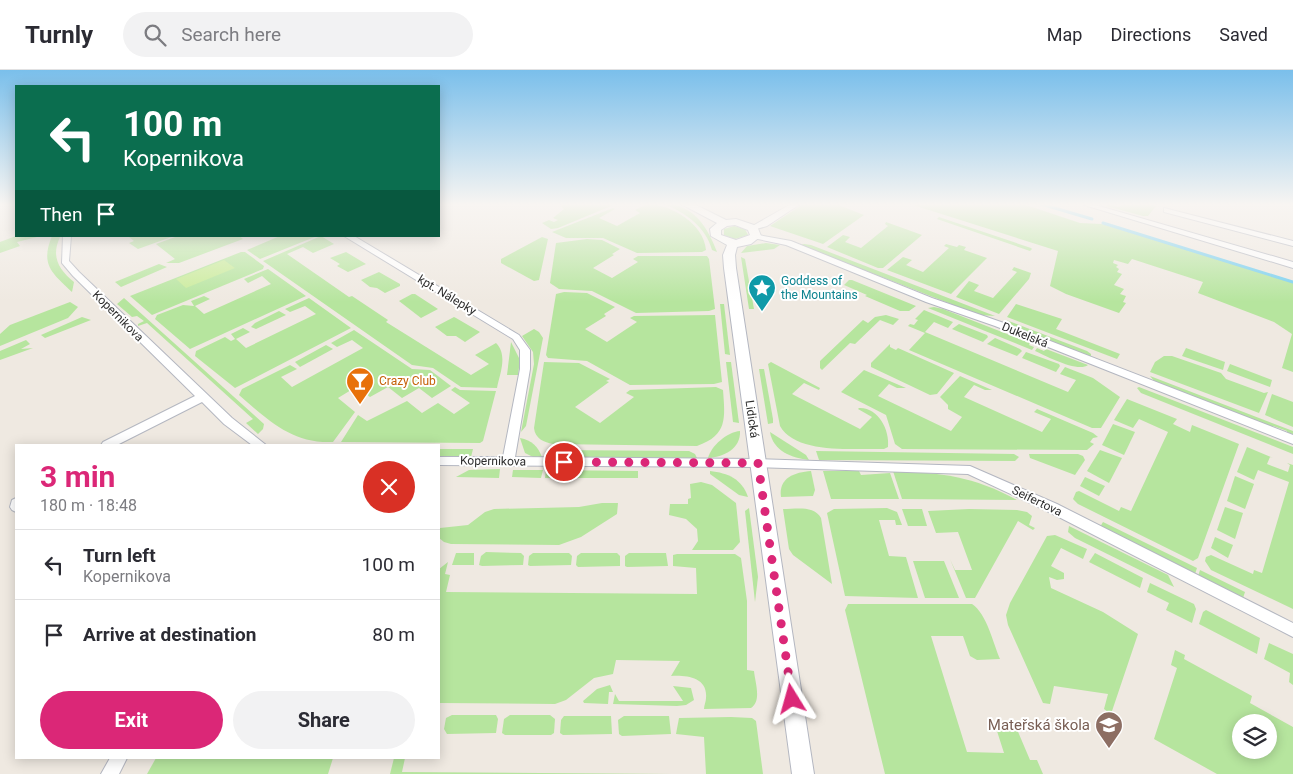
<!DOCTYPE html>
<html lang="en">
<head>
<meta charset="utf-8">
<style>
  :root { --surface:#fff; --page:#f2f2f3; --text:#2b2b33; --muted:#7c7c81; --line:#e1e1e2; --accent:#db2777 }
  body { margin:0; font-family:Roboto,sans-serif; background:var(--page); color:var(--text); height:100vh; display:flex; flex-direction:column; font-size:19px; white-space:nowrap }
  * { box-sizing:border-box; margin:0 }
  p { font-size:16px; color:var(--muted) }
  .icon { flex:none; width:28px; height:28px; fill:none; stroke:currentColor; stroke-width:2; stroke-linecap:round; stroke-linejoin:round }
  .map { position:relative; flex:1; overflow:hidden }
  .side { position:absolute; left:15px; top:374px; width:425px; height:315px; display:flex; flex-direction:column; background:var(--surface); border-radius:0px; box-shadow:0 2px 12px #0003 }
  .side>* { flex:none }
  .guide { position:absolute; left:15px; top:15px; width:425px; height:152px; border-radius:0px; box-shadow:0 2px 12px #0003; background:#0b6e4f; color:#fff; overflow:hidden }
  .fabs { position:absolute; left:1232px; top:644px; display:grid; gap:10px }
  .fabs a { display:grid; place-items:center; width:45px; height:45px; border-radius:50%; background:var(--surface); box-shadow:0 2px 12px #0003; font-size:25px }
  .pin { position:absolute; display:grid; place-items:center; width:42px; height:42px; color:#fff; margin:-21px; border:2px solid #fff; border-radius:50%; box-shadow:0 1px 5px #0007 }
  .me { position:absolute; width:55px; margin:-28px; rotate:352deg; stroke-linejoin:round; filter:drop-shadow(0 0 4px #0008) }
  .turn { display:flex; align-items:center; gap:18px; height:105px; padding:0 25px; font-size:22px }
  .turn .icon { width:65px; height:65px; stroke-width:2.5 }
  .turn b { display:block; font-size:35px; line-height:42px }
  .then { display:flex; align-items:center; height:48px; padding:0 25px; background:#0003; gap:10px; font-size:19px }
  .round { display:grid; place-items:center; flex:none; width:52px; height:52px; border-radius:26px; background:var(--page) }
  .head { display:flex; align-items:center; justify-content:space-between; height:85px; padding:0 25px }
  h1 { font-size:30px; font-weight:700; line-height:38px; color:var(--accent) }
  .cta { display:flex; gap:10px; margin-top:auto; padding:10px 25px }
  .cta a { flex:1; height:58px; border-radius:30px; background:var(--accent); color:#fff; font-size:20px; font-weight:700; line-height:58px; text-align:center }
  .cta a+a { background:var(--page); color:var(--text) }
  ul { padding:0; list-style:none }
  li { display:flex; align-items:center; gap:15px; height:70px; padding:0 25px; border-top:1px solid var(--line) }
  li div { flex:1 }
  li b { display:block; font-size:19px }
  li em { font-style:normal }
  header { display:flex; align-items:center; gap:30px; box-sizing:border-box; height:70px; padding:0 25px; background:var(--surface); border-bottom:1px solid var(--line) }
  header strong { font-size:24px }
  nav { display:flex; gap:28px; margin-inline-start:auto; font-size:18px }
  .search { width:350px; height:45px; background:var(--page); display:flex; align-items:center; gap:12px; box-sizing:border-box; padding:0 18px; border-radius:28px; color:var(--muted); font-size:19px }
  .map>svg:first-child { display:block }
</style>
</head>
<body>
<header>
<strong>Turnly</strong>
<div class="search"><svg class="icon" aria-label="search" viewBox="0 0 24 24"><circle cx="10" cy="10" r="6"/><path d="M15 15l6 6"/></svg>Search here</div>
<nav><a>Map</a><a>Directions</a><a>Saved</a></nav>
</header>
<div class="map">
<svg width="1293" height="704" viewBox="0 0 1293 704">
  <rect width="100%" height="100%" fill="#efe9e1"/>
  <g fill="#b6e59e" fill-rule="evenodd">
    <polygon points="564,134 616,134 558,158 551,159 542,153 549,150 554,152 558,150 553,148 564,139 561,136"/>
    <path d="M647,134C671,134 704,154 706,180L702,182L637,183L603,168H566L552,162L613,138L615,139L599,148L617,156L640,143L635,140Z"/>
    <path d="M664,134C694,134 708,158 717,182L712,180C706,157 686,143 664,134Z"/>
    <polygon points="803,134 836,134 864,145 823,174 770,156"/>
    <polygon points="910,134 1023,134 1080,153 1102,154 1293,211 1293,302 1282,298 1292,264 1274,252 1198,223 1203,212 1132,189 1128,194 1114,190 1113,193 1118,195 1116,197 1119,199 1117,202 1122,204 1114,215 1124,219 1120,224 1126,226 1123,232 1126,233 1119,243 1066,224 1050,216 1058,181"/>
    <polygon points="1107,134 1119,137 1122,134 1152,134 1156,136 1148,146 1143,146 1106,136"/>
    <polygon points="939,147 1031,178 1032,179 1030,181 937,149"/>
    <polygon points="886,152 922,165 883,198 878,198 827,177 843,165 850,167 845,172 861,178 888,156 885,154"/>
    <polygon points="734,156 745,159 748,165 735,169 724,165 724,159"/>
    <polygon points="16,166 41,166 17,172 20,176 0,183 0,172"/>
    <path d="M52,166L60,167C51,186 58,199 74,212L72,222C52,203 40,195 52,166Z"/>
    <polygon points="128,166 174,166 138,179 129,173 134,171"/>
    <polygon points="178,166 239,166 243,169 179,193 166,193 175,189 156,174"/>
    <polygon points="280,166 317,166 260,189 247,180"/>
    <path d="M321,166L334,174L313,183L303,177L287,184L349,227L352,226L388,250L386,252L471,305L489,294L475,285L496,273C508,285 500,303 497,318L461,317L433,298L412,295L263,191Z"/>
    <polygon points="542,167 548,169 539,210 534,211 501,193 501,189"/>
    <polygon points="587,169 602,170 620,179 612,184 614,185 593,198 612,208 638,192 633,189 638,186 707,186 709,189 715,239 709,241 636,243 592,221 559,219 550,213 556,173"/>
    <polygon points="766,173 780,175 774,179 741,183 747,176"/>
    <polygon points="804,174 811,175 995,246 979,245 800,175"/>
    <polygon points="946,174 957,177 959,175 966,177 964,180 987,188 951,224 887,200 903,187 912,190 906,195 923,202 949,178 944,176"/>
    <polygon points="241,182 245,182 264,196 263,199 152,245 130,226"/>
    <polygon points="346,182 366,194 348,202 337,196 340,194 330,188"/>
    <polygon points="741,187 745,189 754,239 749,239"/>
    <polygon points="159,194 167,197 121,217 115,212"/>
    <polygon points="1014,197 1031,203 1029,209 999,244 956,227 969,211 979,215 974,221 993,228 1017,202 1012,200"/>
    <polygon points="268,199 306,226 190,279 155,249 157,245 183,235 194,236 191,231 204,226 210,229 195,236 204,244 271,214 262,206 248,213 244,209"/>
    <polygon points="379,202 400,214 400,216 385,223 377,218 370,217 361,210"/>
    <polygon points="849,210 852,210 916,236 909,241 900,241 865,226 867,225 844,215"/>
    <polygon points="564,222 587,223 615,237 604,244 606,246 585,259 607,272 637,252 630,248 634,246 715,245 722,312 714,314 630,315 587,291 548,288 546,285 556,224"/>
    <polygon points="412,224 415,224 438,239 421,248 399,231"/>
    <polygon points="124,228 264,354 263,359 258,364 246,353 253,349 147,253 138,256 138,254 144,251 137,246 132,247 117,234"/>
    <polygon points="309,228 351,258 235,318 195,286 196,281 225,267 231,271 235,269 231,264 243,258 250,262 236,269 246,278 316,244 305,236 290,242 285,239"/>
    <polygon points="70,232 78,237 68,248 0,276 0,264 10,255"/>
    <polygon points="720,234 724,234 730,285 725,284"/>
    <polygon points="1016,234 1062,249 1056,259 1120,284 1117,289 1007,247"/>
    <polygon points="934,237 943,239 1030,273 1029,275 1034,277 1032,280 928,238"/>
    <polygon points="924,240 953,252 948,258 934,252 925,262 1068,322 1076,310 1060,304 1065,297 1093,308 1120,327 1101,358 1092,358 909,280 925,263 908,256 910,254 914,255 918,250 915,249"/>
    <polygon points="279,241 286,245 256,259 251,257 255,253"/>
    <polygon points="886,245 899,249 893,255 880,250 855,274 850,273 822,300 820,298 820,291 863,250 868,253 875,247"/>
    <polygon points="82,247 91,250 45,268 41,265"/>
    <polygon points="454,247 456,248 480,262 465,272 456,266 447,266 435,257"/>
    <polygon points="1006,250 1087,281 1091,284 1091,289 1012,257"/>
    <polygon points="959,254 987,265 988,267 983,272 952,259"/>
    <polygon points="534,259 539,262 543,268 526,356 521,362 534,294 533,282 522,266"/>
    <path d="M354,260L412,299L430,300L451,316L432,328L419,318L402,328L388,317L370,327L356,317L338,328L355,342L333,372C292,374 268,350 239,325L242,319L290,295L297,299L281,307L292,317L363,278L352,270L337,277L331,273Z"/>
    <polygon points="995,268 1020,279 1022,281 1017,286 987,274"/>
    <polygon points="26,270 30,274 21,279 33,278 0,290 0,281"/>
    <polygon points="511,272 520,290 518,305 507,305"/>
    <polygon points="890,274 890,277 896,280 898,278 954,303 937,324 930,325 871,297 871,293"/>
    <polygon points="326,275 333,279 300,297 295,292"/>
    <path d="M1037,278L1044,281L1046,279L1088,295C1078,303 1046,286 1035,281Z"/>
    <polygon points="1186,278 1225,292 1223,300 1182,286"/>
    <polygon points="1026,282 1059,294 1060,296 1056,302 1022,288"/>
    <polygon points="1164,286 1172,286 1221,303 1226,309 1264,323 1268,322 1259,343 1150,302 1155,292"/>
    <path d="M544,292L579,293L610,309L606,311L609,312L575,337L600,353L634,327L626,323L630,320L716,317L723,320C725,348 728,365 697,376L553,374C544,372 535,369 534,358Z"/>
    <polygon points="726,292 731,292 739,353 733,352"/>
    <path d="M771,292L820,318L819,320L804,313L792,324L860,359L872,347L858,339L859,338C878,337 890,360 888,377L884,379C856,378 796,385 780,356L768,294Z"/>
    <polygon points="1230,294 1272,310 1270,317 1227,301"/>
    <polygon points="759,299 764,299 773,349 773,353 768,354"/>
    <polygon points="864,300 906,318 897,318 889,314 878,326 951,361 962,347 948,339 948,335 940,327 960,306 992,320 985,320 974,315 964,327 1042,362 1051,349 1034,342 1037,339 1093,363 1098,367 1093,368 1090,372 1094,374 1087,380 902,379 895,374 886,345 841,322"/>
    <polygon points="1150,306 1293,361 1293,367 1287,365 1287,361 1273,356 1270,358 1156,313"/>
    <polygon points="455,317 460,320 496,321 483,371 480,373 341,372 358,345 367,351 407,331 422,343 438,333 454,344 470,333 451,320"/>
    <polygon points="1139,317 1293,377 1293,384 1141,323 1137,318"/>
    <polygon points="1272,324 1293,332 1293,357 1265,345"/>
    <polygon points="1127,329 1177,349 1173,354 1190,362 1192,355 1239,374 1198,488 1193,491 1078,434 1073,429 1076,422 1079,421 1119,441 1121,437 1131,441 1168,362 1139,349 1133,358 1114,350"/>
    <polygon points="1113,354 1135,362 1124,385 1102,375"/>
    <path d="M740,361C741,379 723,387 708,388C711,376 727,362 740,361Z"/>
    <path d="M770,362L806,385L809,390C792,388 773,381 770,362Z"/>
    <path d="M520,368C532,370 538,377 542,387H533L525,383Z"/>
    <polygon points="1247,377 1273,388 1270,387 1267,394 1288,402 1290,395 1287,393 1293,395 1293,539 1211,500 1205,491 1206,487 1211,485 1253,504 1254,500 1262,503 1289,412 1258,400 1254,410 1237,402"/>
    <polygon points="439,379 473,379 471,387 439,387"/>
    <polygon points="552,380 689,381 695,384 697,388 547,387"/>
    <polygon points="1100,380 1122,388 1109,413 1087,401"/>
    <polygon points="816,381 1014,384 1019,387 1015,391 819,390"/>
    <polygon points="1029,384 1078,384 1083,386 1085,390 1075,405 1030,388"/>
    <polygon points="500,399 499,408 456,407 469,400"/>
    <polygon points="513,400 543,400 541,408 512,407"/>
    <polygon points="546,400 638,401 638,408 545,408"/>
    <path d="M710,401C728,403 742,409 748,427L739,425L710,404Z"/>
    <path d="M811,401L815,420L813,426L781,427C778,408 795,402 811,401Z"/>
    <polygon points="823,401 859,401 861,405 890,403 899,429 831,429"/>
    <path d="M893,401C942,403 973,406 1017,430L902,429Z"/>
    <polygon points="1235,406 1254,414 1245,439 1227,431"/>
    <polygon points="1085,407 1105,416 1099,426 1080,416"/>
    <polygon points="701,412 712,415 736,433 740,472 733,480 692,480 698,471 697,459 686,449 669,445 670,434 688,434 688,429 691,428 690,414"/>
    <polygon points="602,433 618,433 617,444 581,467 559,475 451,474 444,472 439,468 440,458 468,455 485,442 494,439 579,437"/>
    <polygon points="1225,437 1243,443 1235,469 1217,460"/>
    <polygon points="749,438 758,507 755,532 745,441"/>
    <polygon points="887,438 897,442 902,455 896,455 895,450 879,450 889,486 906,487 918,528 845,526 827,443 834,439"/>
    <path d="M783,439C796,439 814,435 821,448L832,514L793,485L789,479Z"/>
    <polygon points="902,439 922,439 927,456 908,456"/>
    <polygon points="969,439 1017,440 1027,442 1032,446 1029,455 1035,458 1033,460 1018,451 975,528 966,528 950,489 955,500 972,500 958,462 936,463 928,441"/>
    <polygon points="1103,452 1197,498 1195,504 1100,457"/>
    <polygon points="1069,456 1168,505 1174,517 1075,468 1068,462"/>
    <polygon points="1055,465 1087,479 1083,489 1061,478 1051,496 1064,503 1064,509 1057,510 1049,507 1051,518 1103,542 1138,564 1111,644 1104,639 1108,624 1054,616 1050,634 1043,633 1008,555 1006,545 1010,533 1047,466"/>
    <polygon points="1215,467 1233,475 1228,488 1211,478"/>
    <polygon points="486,482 521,483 524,486 523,495 482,496 479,495 481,486"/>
    <polygon points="456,483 474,483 474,495 452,495"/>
    <polygon points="533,483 569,483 572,486 571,495 530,496 528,495 529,486"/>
    <polygon points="581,483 617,483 620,486 620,496 578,497 576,495 577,486"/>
    <polygon points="629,483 666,483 668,496 627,497 625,496 625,486"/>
    <polygon points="1095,483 1143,508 1140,518 1089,492"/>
    <path d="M677,484H735L741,488L747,531V600L754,601C755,612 762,631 751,638L704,639C704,635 706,632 706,628C708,607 686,605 671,606L680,591L616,590L613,604L594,608L566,630L555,634L439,633V499L448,492L445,504L450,505L446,522L697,524L696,498L673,496V485Z"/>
    <polygon points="913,491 944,491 959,528 925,528"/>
    <polygon points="1200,500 1245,522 1243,528 1198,506"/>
    <polygon points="1150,513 1194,534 1196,539 1192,553 1166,540 1169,533 1147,522"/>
    <path d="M848,534H972C987,544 993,573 1000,589L977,590L970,586L963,566H931L967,682L1004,683L996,658L1016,657L1030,690H1037L1043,704H885L845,540Z"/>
    <polygon points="1206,540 1260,568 1257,584 1199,554 1203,542"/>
    <polygon points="1269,573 1293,584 1293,615 1289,612 1290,603 1264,589"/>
    <path d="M1175,580L1185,585L1184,589L1252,626L1250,633L1293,657V704H1217L1154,669L1177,598L1171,595ZM1241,652H1269V680H1241Z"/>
    <polygon points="610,615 613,622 609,622 608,634 584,633 583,631 597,619"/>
    <polygon points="673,616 691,618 694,630 686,635 677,636 613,634 615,624 619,631 683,631"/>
    <polygon points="452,645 496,645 498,649 496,663 447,664 444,659 446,648"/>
    <polygon points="510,645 550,645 555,649 554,663 551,665 505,665 502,663 504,649"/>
    <polygon points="564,646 611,646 612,664 563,665 560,663 561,650"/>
    <polygon points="624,646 669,646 671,664 622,666 619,664 618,650"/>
    <polygon points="731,647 752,648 756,651 763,704 706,704 704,667 676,664 679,648"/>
    <polygon points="156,688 333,688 328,704 147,704"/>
    <polygon points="394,688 405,688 402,702 672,704 390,704"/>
  </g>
  <polygon fill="#c9ec9a" points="224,190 235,198 186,218 176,209"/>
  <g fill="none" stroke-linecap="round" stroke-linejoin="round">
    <g stroke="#75cff0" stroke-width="3">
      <polyline points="1041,134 1092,149"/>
      <polyline points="1103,153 1293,212"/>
    </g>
    <g stroke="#b4b7c1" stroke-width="2">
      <g id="minor">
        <polygon points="791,134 800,134 767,156 753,160 749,158"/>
        <polygon points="1081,134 1092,134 1293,192 1293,198"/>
        <polygon points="1164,138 1293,171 1293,176 1164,142"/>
        <polygon points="753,164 791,171 932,228 1001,252 1293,365 1293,374 995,256 926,232 786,175 753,168"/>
        <polygon points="63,166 71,166 69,191 79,202 232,348 266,375 252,375 224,354 202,332 117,375 101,375 103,372 195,326 73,206 62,193"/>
        <polygon points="344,166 354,166 519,265 530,280 530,299 515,387 758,389 970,396 1057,434 1293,553 1293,567 1049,442 968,404 758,397 439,395 439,387 503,387 520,299 520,280 513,269"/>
        <polygon points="16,428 16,442 12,440 10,437 12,430"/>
        <polygon points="110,688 127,688 119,704 101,704"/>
      </g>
    </g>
    <g stroke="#b4b7c1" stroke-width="2">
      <path id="tertiary" d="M681,134H694L726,150L736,149L757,156L761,166L751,174L737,177L735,185L736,198L814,704H792L724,198L723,185L727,175L711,166L710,159L717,153ZM735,155L748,160L750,165L736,170L721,165V160L727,156Z"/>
    </g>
    <use href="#minor" fill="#fff" fill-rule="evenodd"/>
    <use href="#tertiary" fill="#fff" fill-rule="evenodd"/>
  </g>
  <linearGradient id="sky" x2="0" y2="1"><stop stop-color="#7abfeb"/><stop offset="0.58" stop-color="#f8f5f2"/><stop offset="1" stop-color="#f8f5f2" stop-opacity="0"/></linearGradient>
  <rect width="1293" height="232" fill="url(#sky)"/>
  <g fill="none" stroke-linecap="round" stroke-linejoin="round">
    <polyline stroke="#db2777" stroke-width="9" stroke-dasharray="0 16.2" points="564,392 758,393 792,629"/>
  </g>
  <defs>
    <g id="sight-pin" transform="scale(1.4375)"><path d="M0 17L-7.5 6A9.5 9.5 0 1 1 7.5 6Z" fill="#0f9aa8" stroke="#fff"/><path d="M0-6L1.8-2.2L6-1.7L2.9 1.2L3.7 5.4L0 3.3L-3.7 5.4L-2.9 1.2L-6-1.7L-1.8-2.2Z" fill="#fff"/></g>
    <g id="bar-pin" transform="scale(1.4375)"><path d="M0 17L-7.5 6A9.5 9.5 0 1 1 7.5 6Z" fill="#e8710a" stroke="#fff"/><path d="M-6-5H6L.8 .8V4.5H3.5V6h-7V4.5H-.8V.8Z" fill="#fff"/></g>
    <g id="school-pin" transform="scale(1.4375)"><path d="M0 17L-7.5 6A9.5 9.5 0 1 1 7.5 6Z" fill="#8d6e63" stroke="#fff"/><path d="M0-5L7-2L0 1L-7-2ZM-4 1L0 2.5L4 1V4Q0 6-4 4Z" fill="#fff"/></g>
  </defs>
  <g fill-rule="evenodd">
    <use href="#sight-pin" x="762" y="218"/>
    <use href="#bar-pin" x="360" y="311"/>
    <use href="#school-pin" x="1109" y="655"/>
  </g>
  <g text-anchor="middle" stroke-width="4" stroke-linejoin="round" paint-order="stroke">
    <g font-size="12" fill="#0d838f" stroke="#fff" text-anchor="start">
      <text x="781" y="215">Goddess of<tspan x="781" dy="14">the Mountains</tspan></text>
    </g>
    <g font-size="12" fill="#2e2e2e" stroke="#fff">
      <text transform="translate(447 225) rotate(31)" y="4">kpt. Nálepky</text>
      <text transform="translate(118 246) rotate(45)" y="4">Kopernikova</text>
      <text transform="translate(1025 265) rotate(22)" y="4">Dukelská</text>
      <text transform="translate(752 349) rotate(82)" y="4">Lidická</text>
      <text transform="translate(493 391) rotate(1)" y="4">Kopernikova</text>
      <text transform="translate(1037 431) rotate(26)" y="4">Seifertova</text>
    </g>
    <g font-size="12" fill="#c56008" stroke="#fff" text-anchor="start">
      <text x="379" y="315">Crazy Club</text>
    </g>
    <g font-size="15" fill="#785e54" stroke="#fff" text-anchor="end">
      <text x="1090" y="660">Mateřská škola</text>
    </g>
  </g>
</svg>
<div class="fabs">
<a><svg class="icon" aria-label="layers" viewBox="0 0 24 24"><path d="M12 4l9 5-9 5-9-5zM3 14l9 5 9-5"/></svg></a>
</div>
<div class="pin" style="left:564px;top:392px;background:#d93025"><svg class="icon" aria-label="arrive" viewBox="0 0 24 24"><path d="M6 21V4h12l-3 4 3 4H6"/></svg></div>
<svg class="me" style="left:792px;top:629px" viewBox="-20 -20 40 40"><path d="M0-17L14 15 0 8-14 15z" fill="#db2777" stroke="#fff" stroke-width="4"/></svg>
<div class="guide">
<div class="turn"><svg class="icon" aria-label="left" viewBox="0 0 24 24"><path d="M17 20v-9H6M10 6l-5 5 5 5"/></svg><div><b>100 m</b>Kopernikova</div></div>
<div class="then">Then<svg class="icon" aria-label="arrive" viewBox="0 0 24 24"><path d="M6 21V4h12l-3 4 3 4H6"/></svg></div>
</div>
<section class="side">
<div class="head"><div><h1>3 min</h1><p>180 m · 18:48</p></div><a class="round" style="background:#d93025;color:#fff"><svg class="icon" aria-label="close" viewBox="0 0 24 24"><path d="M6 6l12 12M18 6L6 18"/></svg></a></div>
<ul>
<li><svg class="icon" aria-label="left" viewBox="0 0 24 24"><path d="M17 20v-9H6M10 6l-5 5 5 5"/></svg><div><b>Turn left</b><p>Kopernikova</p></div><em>100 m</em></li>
<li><svg class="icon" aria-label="arrive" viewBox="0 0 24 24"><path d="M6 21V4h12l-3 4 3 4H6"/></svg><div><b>Arrive at destination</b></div><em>80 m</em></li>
</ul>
<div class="cta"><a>Exit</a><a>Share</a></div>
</section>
</div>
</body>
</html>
